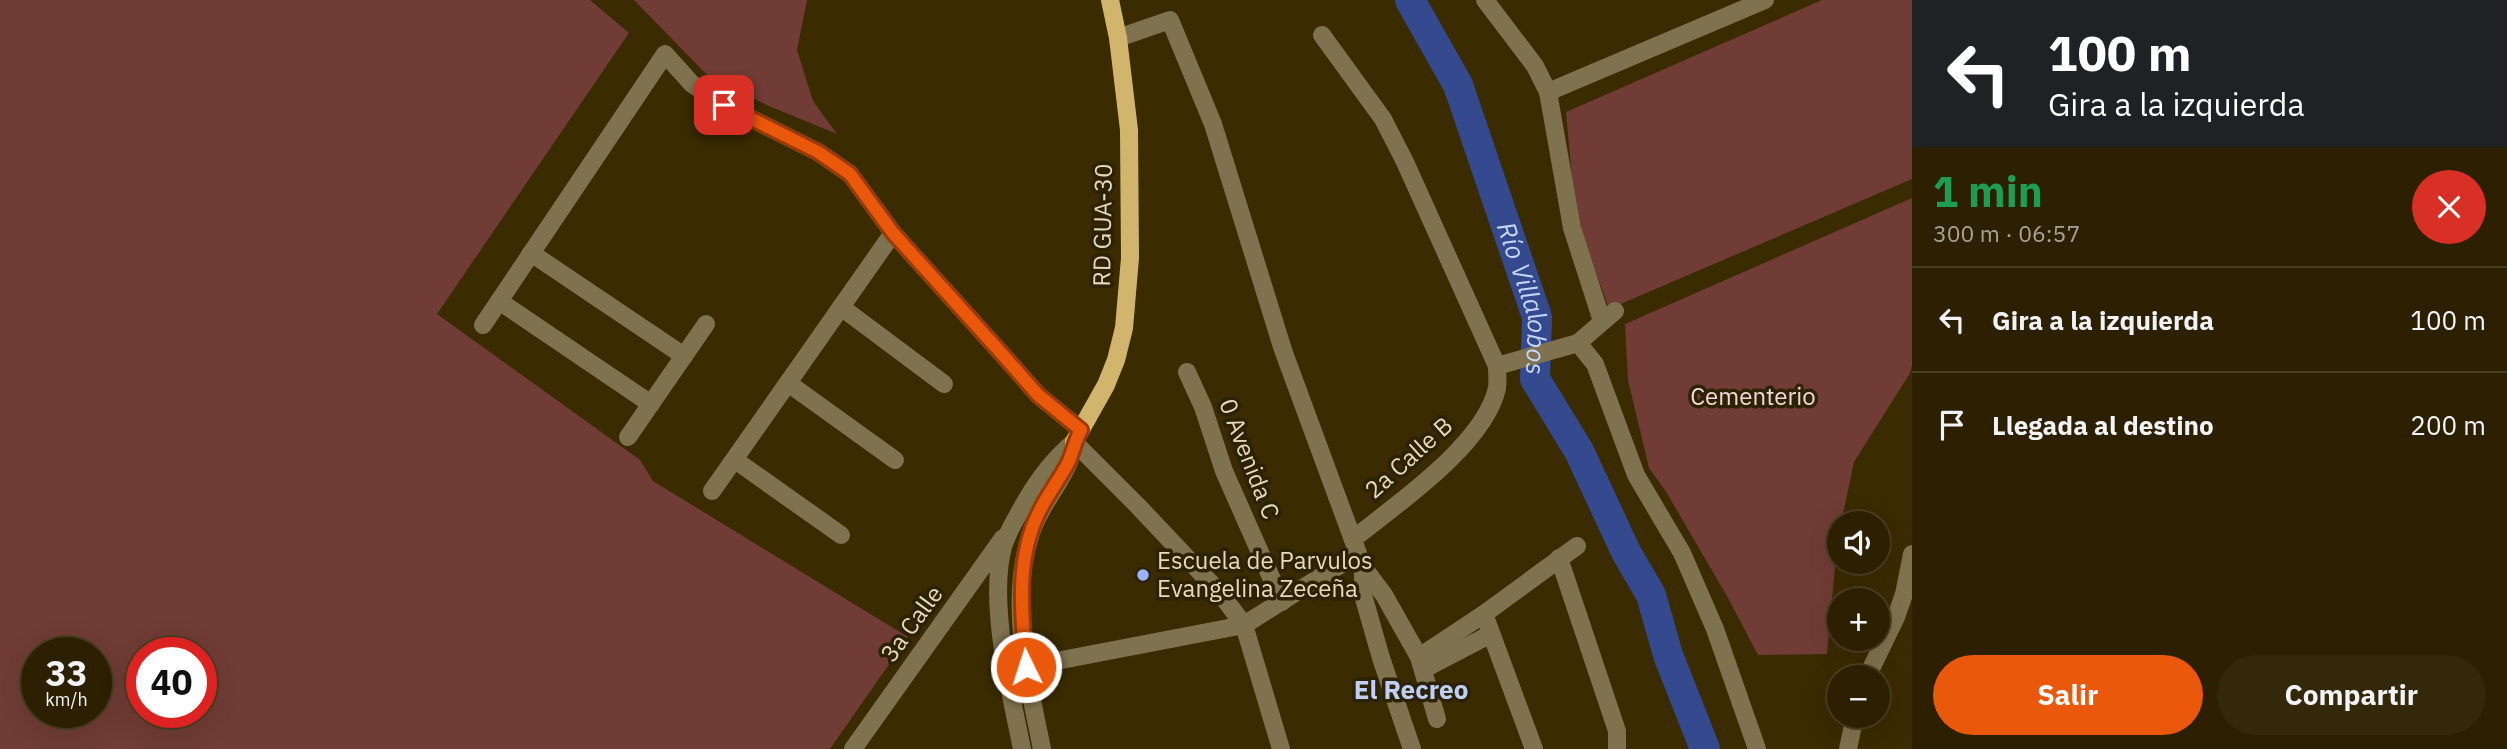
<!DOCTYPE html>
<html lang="es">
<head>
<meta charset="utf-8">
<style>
  :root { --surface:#2c2000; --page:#34280a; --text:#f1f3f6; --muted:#a6a399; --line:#483e22; --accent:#ea580c }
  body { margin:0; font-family:"IBM Plex Sans",sans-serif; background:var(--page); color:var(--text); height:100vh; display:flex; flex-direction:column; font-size:26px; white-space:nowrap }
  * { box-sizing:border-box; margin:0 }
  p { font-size:23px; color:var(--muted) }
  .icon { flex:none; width:38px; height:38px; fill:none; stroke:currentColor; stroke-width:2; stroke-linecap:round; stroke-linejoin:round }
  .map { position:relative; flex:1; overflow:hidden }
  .panel { display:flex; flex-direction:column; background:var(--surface); width:595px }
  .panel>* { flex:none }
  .top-card { background:#202124; color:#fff; overflow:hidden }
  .tools { position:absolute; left:1827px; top:511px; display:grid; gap:14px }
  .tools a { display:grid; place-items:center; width:63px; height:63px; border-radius:50%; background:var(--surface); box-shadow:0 7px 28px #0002,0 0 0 2px var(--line); font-size:35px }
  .speed { position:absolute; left:21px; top:637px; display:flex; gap:14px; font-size:35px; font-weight:700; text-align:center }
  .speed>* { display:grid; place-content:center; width:91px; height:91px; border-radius:50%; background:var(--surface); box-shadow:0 7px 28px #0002,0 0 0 2px var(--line); line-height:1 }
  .speed small { font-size:18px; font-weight:400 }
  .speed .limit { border:10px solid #d22; background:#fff; color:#111 }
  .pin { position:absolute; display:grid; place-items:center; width:60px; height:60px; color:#fff; margin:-30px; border-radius:14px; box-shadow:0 4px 10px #0006 }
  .me { position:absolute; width:77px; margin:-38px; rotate:356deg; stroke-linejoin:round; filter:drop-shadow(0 0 5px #0008) }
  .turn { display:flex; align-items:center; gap:24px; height:147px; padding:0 21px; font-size:32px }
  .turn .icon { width:91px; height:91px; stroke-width:2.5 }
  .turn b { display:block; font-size:49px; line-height:60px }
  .round { display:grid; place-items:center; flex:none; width:74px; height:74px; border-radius:37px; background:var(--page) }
  .overview { display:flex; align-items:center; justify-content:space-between; height:119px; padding:0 21px }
  h1 { font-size:42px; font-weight:800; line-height:52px; color:#1e9e55 }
  .primary-button { display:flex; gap:14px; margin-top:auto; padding:14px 21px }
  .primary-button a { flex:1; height:80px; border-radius:42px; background:var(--accent); color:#fff; font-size:28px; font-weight:800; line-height:80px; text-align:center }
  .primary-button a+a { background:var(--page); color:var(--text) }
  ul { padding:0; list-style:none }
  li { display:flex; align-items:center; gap:21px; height:105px; padding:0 21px; border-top:2px solid var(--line) }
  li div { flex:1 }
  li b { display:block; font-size:26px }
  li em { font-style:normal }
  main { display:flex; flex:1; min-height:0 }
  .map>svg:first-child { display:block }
</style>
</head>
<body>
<main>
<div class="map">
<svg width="1912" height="749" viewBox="0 0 1912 749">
  <rect width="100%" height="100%" fill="#3a2b00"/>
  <g fill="#703c35" fill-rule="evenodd">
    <path d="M0,0H590L629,33L437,314L640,460L653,481L908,637L830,749H0ZM37,653H96V712H37ZM142,653H201V712H142Z"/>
    <polygon points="634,0 807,0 797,50 813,101 837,134 769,106 709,77"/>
    <polygon points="1822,0 1912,0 1912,179 1609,309 1583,236 1572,179 1566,112"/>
    <polygon points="1912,198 1912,366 1910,373 1854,462 1841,523 1839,523 1827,654 1758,655 1728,598 1665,490 1649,468 1628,380 1625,324"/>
  </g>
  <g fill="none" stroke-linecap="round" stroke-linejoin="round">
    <path stroke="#354a8e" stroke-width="30" id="s1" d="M1410,0L1458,85L1537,317L1535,379L1579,451L1626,552L1651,595L1668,655L1705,749"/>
    <g stroke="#7f724f" stroke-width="18">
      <polyline points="1485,0 1535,66 1548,92 1572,228 1602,321"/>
      <path d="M1322,35L1383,119L1405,162L1497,366C1497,373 1498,381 1497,388C1485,444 1397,504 1353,539"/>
      <polyline points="1118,38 1170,20 1213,124 1283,350 1363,567 1363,595 1381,658 1412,749"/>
      <polyline points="1548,92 1765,0"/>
      <polyline points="531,253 684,356"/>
      <polyline points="499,301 651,404"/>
      <polyline points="841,307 944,384"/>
      <polyline points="483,325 665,54 692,84 724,105 818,152 850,174 893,233 1002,354 1038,395 1081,430"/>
      <polyline points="1578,343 1595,364 1636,475 1682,553 1715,629 1757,749"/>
      <polyline points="1497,366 1578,343 1615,311"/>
      <polyline points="1187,372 1203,407 1224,471 1282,602"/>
      <polyline points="788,383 895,460"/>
      <polyline points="628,437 706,324"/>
      <polyline points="1074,442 1138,506 1220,593 1244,625 1281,749"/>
      <polyline points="735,460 841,535"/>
      <polyline points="712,491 893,233"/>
      <polyline points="1559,558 1617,731 1617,749"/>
      <polyline points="1363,567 1384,595 1419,657 1437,719"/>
      <polyline points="1484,614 1534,749"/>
      <polyline points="1419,657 1484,614 1577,546"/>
      <polyline points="1025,667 1244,625 1335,568 1358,555"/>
      <polyline points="1424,669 1491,634"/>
      <polyline points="1867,677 1896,617 1904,594 1912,554"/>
      <polyline points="853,749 1003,538"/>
      <path d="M1022,749C1011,694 988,602 1003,547C1008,530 1018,515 1027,499C1040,477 1055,458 1074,442"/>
      <path d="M1042,749C1028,680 1008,602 1031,533C1040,505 1059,487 1069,462C1072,456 1072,448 1074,442"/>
      <polyline points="1848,749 1855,716"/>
    </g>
    <polyline stroke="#d2b56c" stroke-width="18" points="1074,442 1106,385 1116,360 1124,328 1130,258 1129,130 1118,38 1110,0"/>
  </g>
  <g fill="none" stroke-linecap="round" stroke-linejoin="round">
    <g stroke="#983908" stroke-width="18">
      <path id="route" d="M724,105L818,152L850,174L893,233L1002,354L1038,395L1081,430C1074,442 1073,454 1067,465C1058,481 1047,496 1039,512C1015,560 1022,615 1026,667"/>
    </g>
    <use href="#route" stroke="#ea580c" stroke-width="12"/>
  </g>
  <circle fill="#9ab5fd" stroke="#2c2206" stroke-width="2.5" cx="1143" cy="575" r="7"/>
  <g text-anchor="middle" stroke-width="7" stroke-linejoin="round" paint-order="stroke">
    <g font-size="24" fill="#e5dabf" stroke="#2c2206">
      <text transform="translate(1103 225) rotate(-89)" y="8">RD GUA-30</text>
      <text transform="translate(1409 458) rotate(-42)" y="8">2a Calle B</text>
      <text transform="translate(1249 459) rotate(69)" y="8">0 Avenida C</text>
      <text transform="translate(912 624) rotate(-54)" y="8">3a Calle</text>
    </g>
    <g font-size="24" fill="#f1d8d4" stroke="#2c2206">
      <text x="1753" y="405">Cementerio</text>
    </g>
    <g font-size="24" fill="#e5dabf" stroke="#2c2206" text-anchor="start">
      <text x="1157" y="569">Escuela de Parvulos<tspan x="1157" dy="28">Evangelina Zeceña</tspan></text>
    </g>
    <g font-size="26" font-style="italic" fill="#c5d5fd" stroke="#2c2206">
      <text dy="9" stroke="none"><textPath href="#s1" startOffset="322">Río Villalobos</textPath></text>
    </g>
    <g font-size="26" font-weight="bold" fill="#bfcff8" stroke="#2c2206">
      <text x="1411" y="699">El Recreo</text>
    </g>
  </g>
</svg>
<div class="tools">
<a><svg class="icon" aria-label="sound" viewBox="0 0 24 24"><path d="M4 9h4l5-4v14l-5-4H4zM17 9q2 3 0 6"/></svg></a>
<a>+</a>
<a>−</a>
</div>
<div class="speed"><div>33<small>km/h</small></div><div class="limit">40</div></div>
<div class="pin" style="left:724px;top:105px;background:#d93025"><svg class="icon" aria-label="arrive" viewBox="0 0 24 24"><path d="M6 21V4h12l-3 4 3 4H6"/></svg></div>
<svg class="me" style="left:1026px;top:667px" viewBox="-20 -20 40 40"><circle r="17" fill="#ea580c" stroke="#fff" stroke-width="3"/><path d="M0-11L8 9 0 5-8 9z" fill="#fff"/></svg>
</div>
<section class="panel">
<div class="top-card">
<div class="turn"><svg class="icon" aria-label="left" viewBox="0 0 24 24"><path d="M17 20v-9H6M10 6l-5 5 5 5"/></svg><div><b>100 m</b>Gira a la izquierda</div></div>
</div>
<div class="overview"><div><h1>1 min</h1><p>300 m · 06:57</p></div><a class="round" style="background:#d93025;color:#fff"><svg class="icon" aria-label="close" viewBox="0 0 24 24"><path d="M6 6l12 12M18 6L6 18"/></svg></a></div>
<ul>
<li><svg class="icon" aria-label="left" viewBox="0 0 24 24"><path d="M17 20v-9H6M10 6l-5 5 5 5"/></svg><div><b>Gira a la izquierda</b></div><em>100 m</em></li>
<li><svg class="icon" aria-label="arrive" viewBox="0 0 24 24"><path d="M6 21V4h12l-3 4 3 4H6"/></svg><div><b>Llegada al destino</b></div><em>200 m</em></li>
</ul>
<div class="primary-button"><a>Salir</a><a>Compartir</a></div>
</section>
</main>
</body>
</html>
